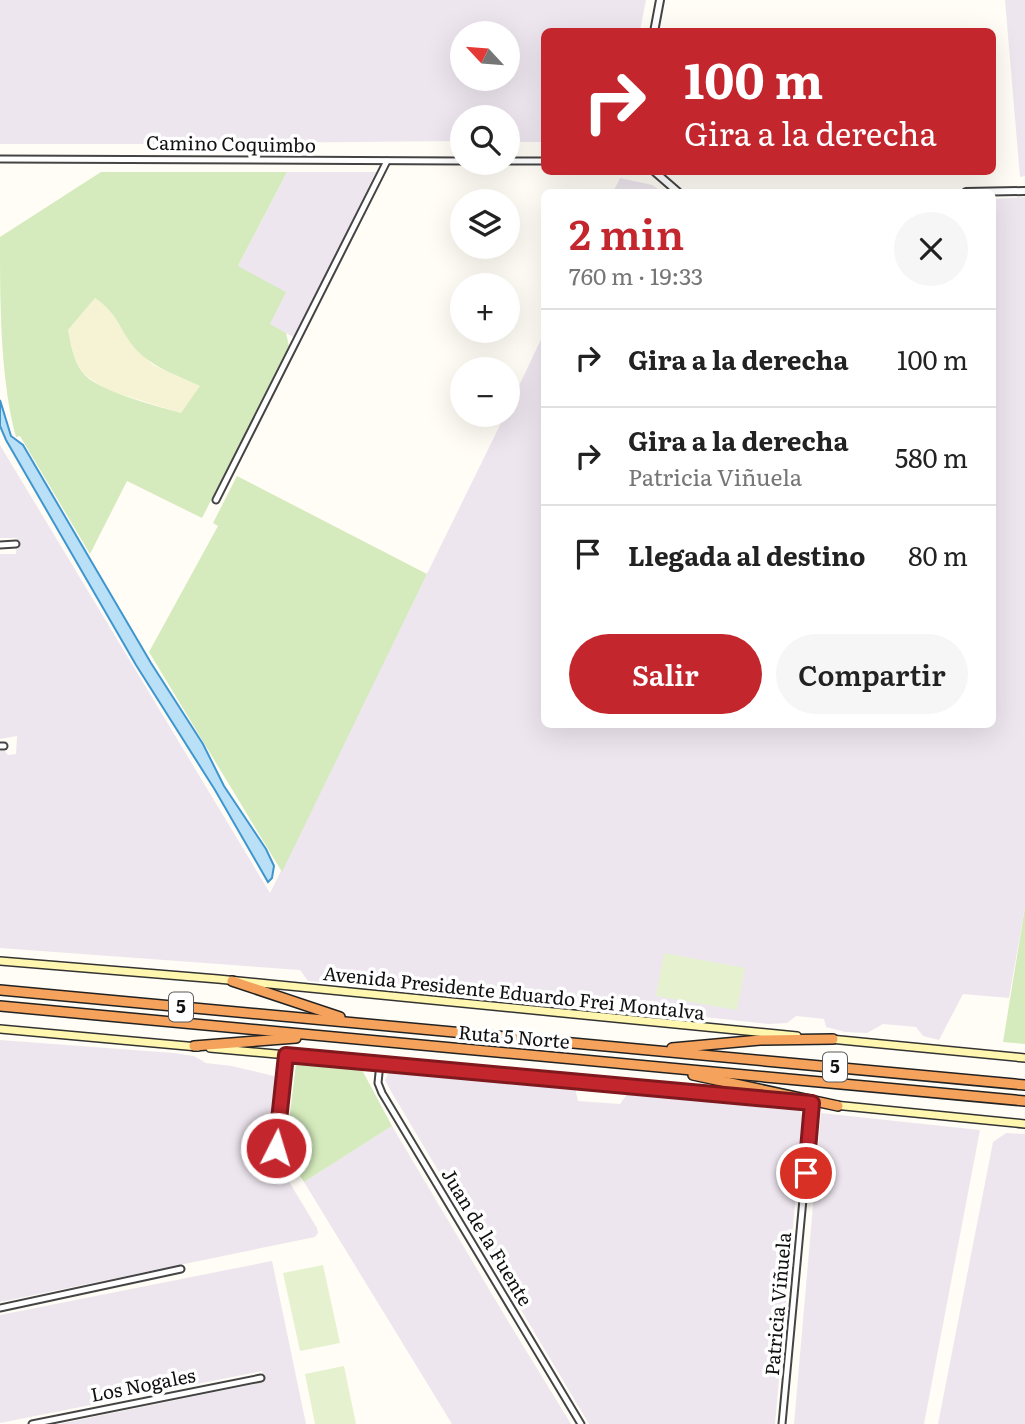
<!DOCTYPE html>
<html lang="es">
<head>
<meta charset="utf-8">
<style>
  :root { --surface:#fff; --page:#f6f6f6; --text:#222; --muted:#767676; --line:#e0e0e0; --accent:#c4262e }
  body { margin:0; font-family:Literata,serif; background:var(--page); color:var(--text); height:100vh; display:flex; flex-direction:column; font-size:26px; white-space:nowrap }
  * { box-sizing:border-box; margin:0 }
  p { font-size:23px; color:var(--muted) }
  .icon { flex:none; width:38px; height:38px; fill:none; stroke:currentColor; stroke-width:2; stroke-linecap:round; stroke-linejoin:round }
  .map { position:relative; flex:1; overflow:hidden }
  .panel { position:absolute; left:541px; top:189px; width:455px; height:539px; display:flex; flex-direction:column; background:var(--surface); border-radius:10px; box-shadow:0 7px 28px #0002 }
  .panel>* { flex:none }
  .hud { position:absolute; left:541px; top:28px; width:455px; height:147px; border-radius:10px; box-shadow:0 7px 28px #0002; background:#c4262e; color:#fff; overflow:hidden }
  .needle { width:46px; rotate:296deg }
  .buttons { position:absolute; left:450px; top:21px; display:grid; gap:14px }
  .buttons a { display:grid; place-items:center; width:70px; height:70px; border-radius:50%; background:var(--surface); box-shadow:0 7px 28px #0002; font-size:35px }
  .pin { position:absolute; display:grid; place-items:center; width:60px; height:60px; color:#fff; margin:-30px; border:4px solid #fff; border-radius:50%; box-shadow:0 2px 7px #0007 }
  .me { position:absolute; width:77px; margin:-38px; rotate:5deg; stroke-linejoin:round; filter:drop-shadow(0 0 5px #0008) }
  .turn { display:flex; align-items:center; gap:24px; height:147px; padding:0 28px; font-size:32px }
  .turn .icon { width:91px; height:91px; stroke-width:2.5 }
  .turn b { display:block; font-size:49px; line-height:60px }
  .round { display:grid; place-items:center; flex:none; width:74px; height:74px; border-radius:37px; background:var(--page) }
  .overview { display:flex; align-items:center; justify-content:space-between; height:119px; padding:0 28px }
  h1 { font-size:42px; font-weight:600; line-height:52px; color:var(--accent) }
  .action { display:flex; gap:14px; margin-top:auto; padding:14px 28px }
  .action a { flex:1; height:80px; border-radius:42px; background:var(--accent); color:#fff; font-size:28px; font-weight:600; line-height:80px; text-align:center }
  .action a+a { background:var(--page); color:var(--text) }
  ul { padding:0; list-style:none }
  li { display:flex; align-items:center; gap:21px; height:98px; padding:0 28px; border-top:2px solid var(--line) }
  li div { flex:1 }
  li b { display:block; font-size:26px }
  li em { font-style:normal }
  .map>svg:first-child { display:block }
</style>
</head>
<body>
<div class="map">
<svg width="1025" height="1424" viewBox="0 0 1025 1424">
  <rect width="100%" height="100%" fill="#fffdf5"/>
  <g fill="#eee6ef" fill-rule="evenodd">
    <path d="M0,0H646L640,31L544,32V142H508V117H462V141L153,144H0ZM508,33V79H462V33Z"/>
    <polygon points="1005,0 1025,0 1025,176 1020,177"/>
    <polygon points="287,172 376,172 295,338 269,324 238,266"/>
    <polygon points="620,178 652,185 662,192 613,192"/>
    <polygon points="1025,197 1025,907 1009,998 963,994 939,1040 923,1036 916,1027 883,1024 867,1033 845,1032 826,1027 824,1019 796,1016 787,1023 768,1024 667,1013 656,1009 654,1002 651,1001 591,996 583,1006 460,993 308,981 300,970 0,948 0,751 5,751 8,755 16,754 17,736 0,739 0,554 16,554 17,538 0,538 0,445 270,893 505,415 508,415 508,409 544,333 544,724 992,724 992,199"/>
    <polygon points="0,1040 174,1053 194,1056 206,1063 232,1066 278,1077 271,1147 274,1152 272,1161 276,1169 285,1175 317,1228 318,1233 315,1237 0,1302"/>
    <polygon points="389,1072 575,1088 578,1101 620,1104 627,1094 800,1111 803,1117 775,1424 589,1424 389,1088 385,1080"/>
    <polygon points="821,1113 980,1130 924,1424 794,1424"/>
    <polygon points="392,1126 508,1321 571,1424 452,1424 304,1182"/>
    <polygon points="1006,1133 1025,1134 1025,1424 938,1424 993,1142"/>
    <polygon points="272,1261 306,1424 59,1424 264,1382 262,1371 0,1423 0,1315"/>
  </g>
  <polygon fill="#f6f3d4" points="95,298 112,310 134,346 153,365 201,386 181,413 107,390 82,373 74,357 68,330"/>
  <g fill="#d5ebbd" fill-rule="evenodd">
    <path d="M101,172H287L238,266L286,292L270,324L286,333L289,346L202,518L127,481L90,554L20,436L16,437C0,378 0,301 0,237ZM95,298C119,315 117,325 133,346C150,367 177,375 200,386L181,413C157,406 96,391 82,372C73,360 71,344 68,330Z"/>
    <polygon points="237,476 427,574 282,872 149,652 218,526 213,523"/>
    <polygon points="1025,907 1025,1044 1003,1042"/>
    <polygon points="296,1064 362,1070 392,1126 304,1182 285,1154"/>
  </g>
  <g fill="#e6f2cf">
    <polygon points="664,953 745,968 737,1010 656,996"/>
    <polygon points="323,1265 340,1343 300,1351 283,1273"/>
    <polygon points="344,1366 356,1424 315,1424 305,1374"/>
  </g>
  <polygon fill="#b9e0f7" stroke="#3f96cf" stroke-width="2" points="0,400 11,436 23,445 151,663 203,744 224,786 266,849 274,866 272,878 268,882 215,790 136,665 6,440 0,426"/>
  <g fill="none" stroke-linecap="round" stroke-linejoin="round">
    <g stroke="#444" stroke-width="9">
      <g id="minor">
        <polyline points="0,159 462,161"/>
        <polyline points="508,161 544,161"/>
        <polyline points="216,500 387,161"/>
        <polyline points="0,545 16,544"/>
        <polyline points="0,746 4,746"/>
        <polyline points="380,1063 378,1083 382,1093 581,1424"/>
        <polyline points="279,1158 276,1141 286,1055"/>
        <polyline points="0,1308 181,1269"/>
        <polyline points="32,1424 261,1378"/>
        <polyline points="782,1424 812,1103"/>
      </g>
    </g>
    <g stroke="#444" stroke-width="10">
      <g id="tertiary">
        <polyline points="654,32 660,0"/>
        <polyline points="655,172 678,192"/>
        <polyline points="966,192 1025,191"/>
      </g>
    </g>
    <g stroke="#333" stroke-width="10">
      <g id="secondary">
        <polyline points="0,961 218,979 797,1036"/>
        <polyline points="0,1029 198,1047"/>
        <polyline points="830,1039 1025,1058"/>
        <polyline points="210,1048 804,1102"/>
        <polyline points="834,1105 1025,1124"/>
      </g>
    </g>
    <g stroke="#222" stroke-width="12">
      <g id="motorway">
        <polyline points="232,981 340,1017"/>
        <polyline points="0,990 1025,1085"/>
        <polyline points="0,1006 1025,1101"/>
        <polyline points="194,1046 296,1038"/>
        <polyline points="672,1048 760,1040 833,1039"/>
        <polyline points="693,1075 838,1106"/>
      </g>
    </g>
    <use href="#minor" stroke="#fff" stroke-width="5"/>
    <use href="#tertiary" stroke="#fff" stroke-width="6"/>
    <use href="#secondary" stroke="#fff6b0" stroke-width="7"/>
    <use href="#motorway" stroke="#f5a25d" stroke-width="9"/>
  </g>
  <g fill="none" stroke-linecap="round" stroke-linejoin="round">
    <g stroke="#7f191e" stroke-width="18">
      <polyline id="route" points="276,1148 286,1055 812,1103 806,1173"/>
    </g>
    <use href="#route" stroke="#c4262e" stroke-width="12"/>
  </g>
  <g text-anchor="middle" stroke-width="7" stroke-linejoin="round" paint-order="stroke">
    <g fill="#fff" stroke="#585858" stroke-width="2">
      <rect x="169" y="992.5" width="24" height="29" rx="5"/>
      <rect x="823" y="1052.5" width="24" height="29" rx="5"/>
    </g>
    <g font-size="18" font-weight="bold" fill="#111">
      <text x="181" y="1013">5</text>
      <text x="835" y="1073">5</text>
    </g>
    <g font-size="19" fill="#111" stroke="#fff">
      <text transform="translate(231 144) rotate(1)" y="7">Camino Coquimbo</text>
      <text transform="translate(514 993) rotate(6)" y="7">Avenida Presidente Eduardo Frei Montalva</text>
      <text transform="translate(514 1037) rotate(5)" y="7">Ruta 5 Norte</text>
      <text transform="translate(487 1237) rotate(59)" y="7">Juan de la Fuente</text>
      <text transform="translate(778 1304) rotate(-85)" y="7">Patricia Viñuela</text>
      <text transform="translate(143 1385) rotate(-11)" y="7">Los Nogales</text>
    </g>
  </g>
</svg>
<div class="buttons">
<a><svg class="needle" viewBox="-14 -14 28 28"><path d="M0-13l5 13h-10z" fill="#e53935"/><path d="M0 13l5-13h-10z" fill="#767676"/></svg></a>
<a><svg class="icon" aria-label="search" viewBox="0 0 24 24"><circle cx="10" cy="10" r="6"/><path d="M15 15l6 6"/></svg></a>
<a><svg class="icon" aria-label="layers" viewBox="0 0 24 24"><path d="M12 4l9 5-9 5-9-5zM3 14l9 5 9-5"/></svg></a>
<a>+</a>
<a>−</a>
</div>
<div class="pin" style="left:806px;top:1173px;background:#d93025"><svg class="icon" aria-label="arrive" viewBox="0 0 24 24"><path d="M6 21V4h12l-3 4 3 4H6"/></svg></div>
<svg class="me" style="left:276px;top:1148px" viewBox="-20 -20 40 40"><circle r="17" fill="#c4262e" stroke="#fff" stroke-width="3"/><path d="M0-11L8 9 0 5-8 9z" fill="#fff"/></svg>
<div class="hud">
<div class="turn"><svg class="icon" aria-label="right" viewBox="0 0 24 24"><path d="M7 20v-9h11M14 6l5 5-5 5"/></svg><div><b>100 m</b>Gira a la derecha</div></div>
</div>
<section class="panel">
<div class="overview"><div><h1>2 min</h1><p>760 m · 19:33</p></div><a class="round"><svg class="icon" aria-label="close" viewBox="0 0 24 24"><path d="M6 6l12 12M18 6L6 18"/></svg></a></div>
<ul>
<li><svg class="icon" aria-label="right" viewBox="0 0 24 24"><path d="M7 20v-9h11M14 6l5 5-5 5"/></svg><div><b>Gira a la derecha</b></div><em>100 m</em></li>
<li><svg class="icon" aria-label="right" viewBox="0 0 24 24"><path d="M7 20v-9h11M14 6l5 5-5 5"/></svg><div><b>Gira a la derecha</b><p>Patricia Viñuela</p></div><em>580 m</em></li>
<li><svg class="icon" aria-label="arrive" viewBox="0 0 24 24"><path d="M6 21V4h12l-3 4 3 4H6"/></svg><div><b>Llegada al destino</b></div><em>80 m</em></li>
</ul>
<div class="action"><a>Salir</a><a>Compartir</a></div>
</section>
</div>
</body>
</html>
